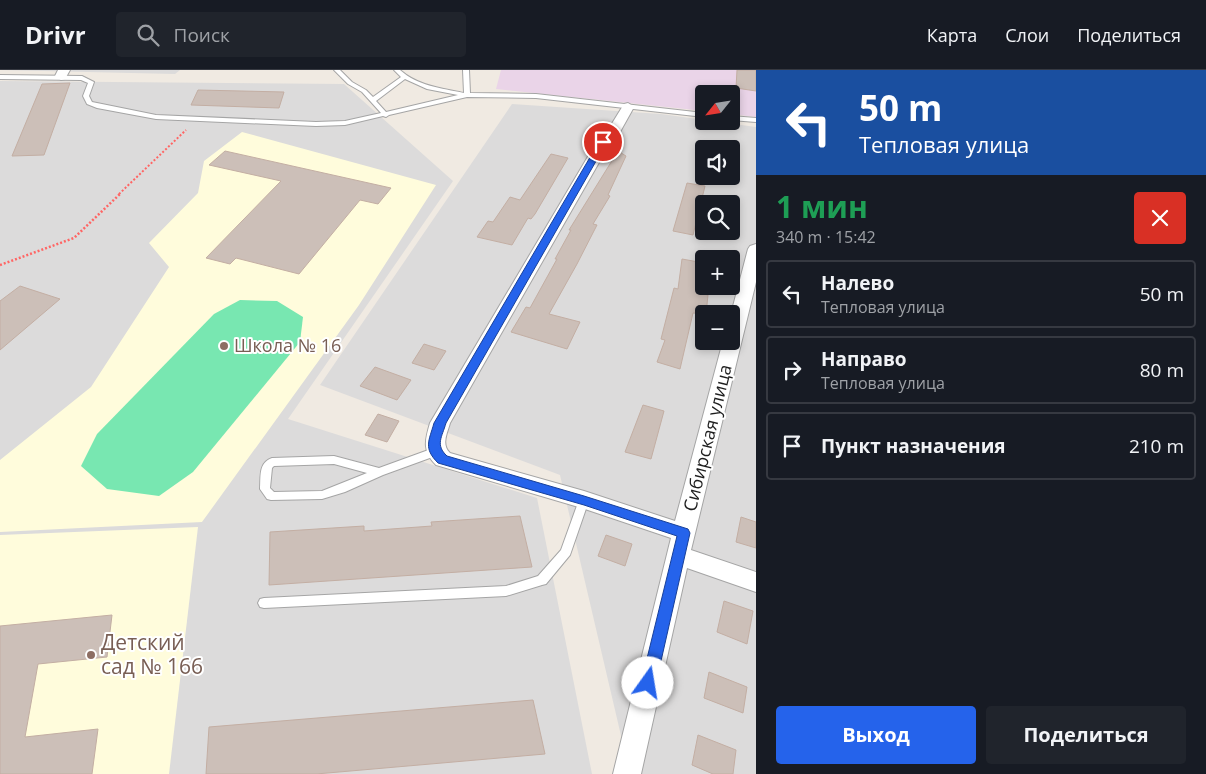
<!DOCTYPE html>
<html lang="ru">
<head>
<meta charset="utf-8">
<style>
  :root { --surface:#171b24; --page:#20242c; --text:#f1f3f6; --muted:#9ea1a6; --line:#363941; --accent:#2563eb }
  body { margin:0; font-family:"Open Sans",sans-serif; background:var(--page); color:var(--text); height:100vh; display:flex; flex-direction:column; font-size:19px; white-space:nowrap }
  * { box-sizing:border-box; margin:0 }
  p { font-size:16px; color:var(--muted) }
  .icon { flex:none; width:28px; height:28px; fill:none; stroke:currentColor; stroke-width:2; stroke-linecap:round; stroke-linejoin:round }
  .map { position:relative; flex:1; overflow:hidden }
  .sheet { display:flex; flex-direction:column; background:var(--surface); width:450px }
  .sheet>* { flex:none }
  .top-card { background:#1a4fa0; color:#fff; overflow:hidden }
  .needle { width:32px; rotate:240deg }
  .buttons { position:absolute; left:695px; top:15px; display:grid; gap:10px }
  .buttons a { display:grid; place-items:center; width:45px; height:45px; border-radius:5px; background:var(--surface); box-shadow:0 2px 8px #0003; font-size:25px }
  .pin { position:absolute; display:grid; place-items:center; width:42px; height:42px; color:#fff; margin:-21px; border:2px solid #fff; border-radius:50%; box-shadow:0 1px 5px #0007 }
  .me { position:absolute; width:55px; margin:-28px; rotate:13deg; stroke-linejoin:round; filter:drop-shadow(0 0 4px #0008) }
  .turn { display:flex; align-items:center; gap:18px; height:105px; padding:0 20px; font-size:22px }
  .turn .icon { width:65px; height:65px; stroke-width:2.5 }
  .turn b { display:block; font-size:35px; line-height:42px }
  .round { display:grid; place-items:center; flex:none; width:52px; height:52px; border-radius:5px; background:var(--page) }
  .overview { display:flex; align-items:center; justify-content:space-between; height:85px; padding:0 20px }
  h1 { font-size:30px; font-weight:700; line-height:38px; color:#1e9e55 }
  .cta { display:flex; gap:10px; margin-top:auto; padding:10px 20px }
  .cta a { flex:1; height:58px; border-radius:5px; background:var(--accent); color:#fff; font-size:20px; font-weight:700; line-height:58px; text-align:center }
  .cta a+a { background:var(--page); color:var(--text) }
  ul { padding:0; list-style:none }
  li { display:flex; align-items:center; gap:15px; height:68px; margin:0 10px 8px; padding:0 10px; border:2px solid var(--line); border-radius:5px }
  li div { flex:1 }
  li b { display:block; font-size:19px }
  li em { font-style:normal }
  header { display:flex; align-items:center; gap:30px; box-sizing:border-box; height:70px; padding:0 25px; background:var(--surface); border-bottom:1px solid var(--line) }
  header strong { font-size:24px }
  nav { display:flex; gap:28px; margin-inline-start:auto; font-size:18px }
  .search { width:350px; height:45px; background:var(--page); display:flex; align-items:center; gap:12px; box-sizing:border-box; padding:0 18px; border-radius:5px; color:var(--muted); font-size:19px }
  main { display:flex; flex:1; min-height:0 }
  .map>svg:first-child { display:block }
</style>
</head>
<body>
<header>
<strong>Drivr</strong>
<div class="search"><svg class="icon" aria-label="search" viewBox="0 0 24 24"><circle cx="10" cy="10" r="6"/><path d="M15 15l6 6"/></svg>Поиск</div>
<nav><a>Карта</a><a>Слои</a><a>Поделиться</a></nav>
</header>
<main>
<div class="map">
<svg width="756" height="704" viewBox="0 0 756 704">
  <rect width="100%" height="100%" fill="#f0eae2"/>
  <g fill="#dcdbdb" fill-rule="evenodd">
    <polygon points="0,0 180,0 175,4"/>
    <polygon points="0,11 344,14 453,111 288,349 537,428 592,704 0,704"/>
    <path d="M512,34L661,44L756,57V704H630L560,405L320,315ZM704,79H731V106H704ZM704,134H731V161H704ZM704,189H731V216H704ZM704,244H731V271H704Z"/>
  </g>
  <polygon fill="#ead4e8" points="501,0 756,0 756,47 731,44 731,24 704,24 704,41 496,19"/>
  <g fill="#fffcdc">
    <polygon points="242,62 436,115 359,235 202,452 0,462 0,390 91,317 169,197 149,173 198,123 204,91"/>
    <polygon points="198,457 169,704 0,704 0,465"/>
  </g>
  <polygon fill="#78e7b1" points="240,230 277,231 303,247 300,272 193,402 159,426 107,419 81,396 97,364 214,244"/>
  <g fill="#ccbfb8" stroke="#c3aea3">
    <polygon points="737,0 756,0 756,21 736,18"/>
    <polygon points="70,13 44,85 12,86 42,14"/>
    <polygon points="198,20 284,22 279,38 191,35"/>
    <polygon points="225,81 391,118 378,134 360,130 299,204 236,188 230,194 206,188 281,111 209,95"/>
    <polygon points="618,81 626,86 608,125 610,126 593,154 597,155 577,194 549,244 580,252 567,279 511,262 526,237 530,238 557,189 555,189 571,160 569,160"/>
    <polygon points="551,84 568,88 535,144 531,149 528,148 512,175 477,167 488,151 493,152 510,127 520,130"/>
    <polygon points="687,113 705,116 693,165 673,161"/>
    <polygon points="682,189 704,193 704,224 708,225 706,244 693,243 680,299 657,292 665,270 661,269 674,218 678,219"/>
    <polygon points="20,216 60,229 0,280 0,231"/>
    <polygon points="424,274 446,281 434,300 412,293"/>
    <polygon points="375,297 411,310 397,330 360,316"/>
    <polygon points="643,335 664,341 651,389 625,382"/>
    <polygon points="378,344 399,351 387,372 365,365"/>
    <polygon points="520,446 532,497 269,515 270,462 364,456 364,461 432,456 431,452"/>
    <polygon points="741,447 756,452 756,478 736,472"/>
    <polygon points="606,465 632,474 625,496 598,486"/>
    <polygon points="724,531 753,541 747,574 717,562"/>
    <polygon points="112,545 107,587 38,594 25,667 98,659 92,704 0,704 0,556"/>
    <polygon points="709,602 747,617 743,643 704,628"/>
    <polygon points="533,630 545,684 316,704 206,704 209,657"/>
    <polygon points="698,665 736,680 733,704 713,704 692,695"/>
  </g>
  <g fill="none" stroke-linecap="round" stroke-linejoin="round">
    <g stroke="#a5a5a5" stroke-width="2">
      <g id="service">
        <path d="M334,0H340L352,12L366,20L373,27L401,7L394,0H400C418,16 441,18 464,23L463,0H469L470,23L536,24L704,43V47L536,28L467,27L389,45L386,47L383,46L345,55L316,56L156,49L97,38L87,34L83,26L88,13L81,10L0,9V5L82,6L94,12L89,26L92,32L156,45L316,52L345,51L381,43L362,22L348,14ZM405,9L427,19L458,25L386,42L376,31Z"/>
        <polygon points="731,46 756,48 756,52 731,50"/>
        <path d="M434,378L438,379L439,382L438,385L383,405L345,422L322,429L271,430L267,429L260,419C261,407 258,393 272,388L334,386L379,398ZM334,394L367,403L322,421L274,422L270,418L272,398L274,396Z"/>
        <polygon points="584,426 588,427 589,430 570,485 546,514 542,515 506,526 264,538 260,537 258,533 260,529 264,528 506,516 538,506 561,480 579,430 580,427"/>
      </g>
    </g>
    <g stroke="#a5a5a5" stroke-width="2">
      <g id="minor">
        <polygon points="58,0 70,0 65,9 61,10 55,6"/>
        <path d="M628,33L634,37L620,62L609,75L450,353C447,364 441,374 450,383L584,421L675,451L723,271H731V244L748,179L750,176L756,174V212L691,480L756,502V522L687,498L641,704H613L671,468L582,438L436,395C422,381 425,370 430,353L596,73L608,60L624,34Z"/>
      </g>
    </g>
    <polyline stroke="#ff6564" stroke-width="2" stroke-dasharray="2 2" stroke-linecap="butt" points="119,124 186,60"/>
    <polyline stroke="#ff6564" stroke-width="2.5" stroke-dasharray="2 2" stroke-linecap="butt" points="0,195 74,168 121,123"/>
    <use href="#service" fill="#fff" fill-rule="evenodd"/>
    <use href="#minor" fill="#fff" fill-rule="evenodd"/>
  </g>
  <path fill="#2563eb" stroke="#184099" d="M603,70L607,72L446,353C442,367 435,375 447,386L584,426L688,459L690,463L656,613L653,618L648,620L643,618L641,613L677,466L584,435L438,393C423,378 429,371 434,353L599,72Z"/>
  <g fill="#8d6e63" stroke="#fff" stroke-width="2">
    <circle cx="224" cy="276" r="5"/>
    <circle cx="91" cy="585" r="5"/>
  </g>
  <g text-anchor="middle" stroke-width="4" stroke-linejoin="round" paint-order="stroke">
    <g font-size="18" fill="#785e54" stroke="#fff" text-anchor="start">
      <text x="234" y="282">Школа № 16</text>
    </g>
    <g font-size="18" fill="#1e1e1e" stroke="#fff">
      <text transform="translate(708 368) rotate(-76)" y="6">Сибирская улица</text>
    </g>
    <g font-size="21" fill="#785e54" stroke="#fff" text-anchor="start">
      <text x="101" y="580">Детский<tspan x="101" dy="24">сад № 166</tspan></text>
    </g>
  </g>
</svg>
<div class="buttons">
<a><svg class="needle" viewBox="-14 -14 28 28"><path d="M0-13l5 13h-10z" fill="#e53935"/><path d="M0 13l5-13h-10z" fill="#9ea1a6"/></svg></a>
<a><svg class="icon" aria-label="sound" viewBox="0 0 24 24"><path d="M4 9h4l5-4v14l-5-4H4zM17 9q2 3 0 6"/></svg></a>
<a><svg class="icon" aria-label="search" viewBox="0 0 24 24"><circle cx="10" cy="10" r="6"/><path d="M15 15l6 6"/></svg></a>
<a>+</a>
<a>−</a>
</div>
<div class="pin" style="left:603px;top:72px;background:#d93025"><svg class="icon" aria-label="arrive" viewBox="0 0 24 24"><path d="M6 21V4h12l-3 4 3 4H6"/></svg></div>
<svg class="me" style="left:648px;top:613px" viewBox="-20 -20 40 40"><circle r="19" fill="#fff"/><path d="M0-13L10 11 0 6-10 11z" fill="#2563eb"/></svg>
</div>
<section class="sheet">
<div class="top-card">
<div class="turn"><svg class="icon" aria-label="left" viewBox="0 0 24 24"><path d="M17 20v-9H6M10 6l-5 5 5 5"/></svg><div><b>50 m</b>Тепловая улица</div></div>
</div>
<div class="overview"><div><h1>1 мин</h1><p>340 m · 15:42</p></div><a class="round" style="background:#d93025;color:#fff"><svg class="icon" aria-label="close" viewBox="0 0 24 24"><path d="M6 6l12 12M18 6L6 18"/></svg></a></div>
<ul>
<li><svg class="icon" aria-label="left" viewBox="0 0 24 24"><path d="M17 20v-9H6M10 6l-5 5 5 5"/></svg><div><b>Налево</b><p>Тепловая улица</p></div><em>50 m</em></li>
<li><svg class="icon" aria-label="right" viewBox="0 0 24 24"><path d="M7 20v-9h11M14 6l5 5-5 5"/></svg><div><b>Направо</b><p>Тепловая улица</p></div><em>80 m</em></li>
<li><svg class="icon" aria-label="arrive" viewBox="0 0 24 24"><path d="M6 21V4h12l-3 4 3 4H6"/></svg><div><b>Пункт назначения</b></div><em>210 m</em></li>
</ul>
<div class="cta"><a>Выход</a><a>Поделиться</a></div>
</section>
</main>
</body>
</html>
